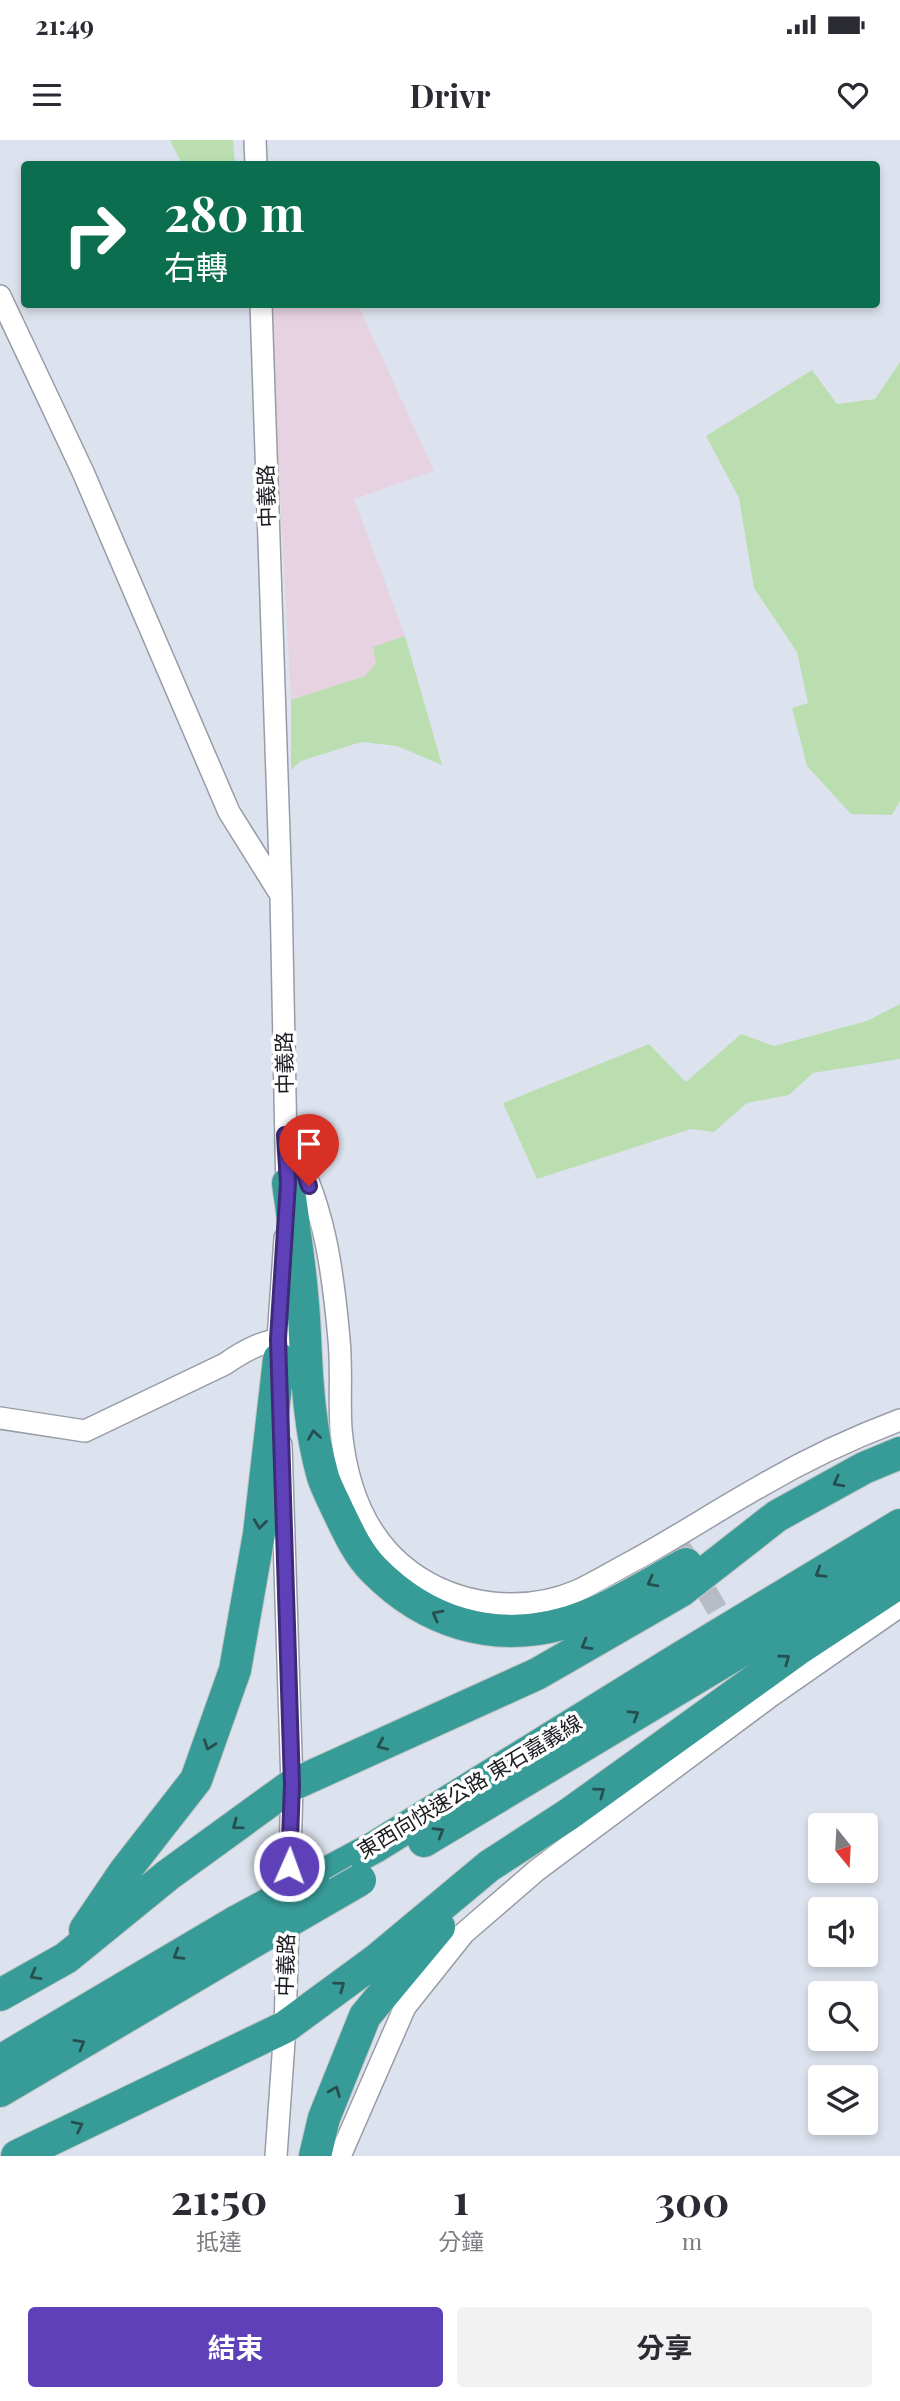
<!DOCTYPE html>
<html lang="zh-TW">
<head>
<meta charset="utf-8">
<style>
  :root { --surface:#fff; --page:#f2f2f3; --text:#2b2b33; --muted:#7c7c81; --accent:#5e40b9 }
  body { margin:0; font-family:"Playfair Display","Noto Sans TC",serif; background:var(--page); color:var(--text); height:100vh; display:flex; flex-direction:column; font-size:26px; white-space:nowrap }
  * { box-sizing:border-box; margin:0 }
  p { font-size:23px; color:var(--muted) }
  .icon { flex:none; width:38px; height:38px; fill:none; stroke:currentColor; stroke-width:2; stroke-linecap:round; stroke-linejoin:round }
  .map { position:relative; height:2016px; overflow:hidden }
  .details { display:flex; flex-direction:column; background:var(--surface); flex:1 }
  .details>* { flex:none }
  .top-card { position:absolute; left:21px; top:21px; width:859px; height:147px; border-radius:7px; box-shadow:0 4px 10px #0003; background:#0b6e4f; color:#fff; overflow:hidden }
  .needle { width:46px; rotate:162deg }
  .controls { position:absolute; left:808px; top:1673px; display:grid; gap:14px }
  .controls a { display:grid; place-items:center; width:70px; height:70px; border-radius:7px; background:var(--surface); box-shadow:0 4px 10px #0003; font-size:35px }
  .pin { position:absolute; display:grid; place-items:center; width:60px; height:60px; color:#fff; margin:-72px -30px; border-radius:50% 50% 50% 0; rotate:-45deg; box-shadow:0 0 7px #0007 }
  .pin .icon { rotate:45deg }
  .me { position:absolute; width:77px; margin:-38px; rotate:2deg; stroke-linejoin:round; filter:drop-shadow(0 0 5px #0008) }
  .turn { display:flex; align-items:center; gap:24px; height:147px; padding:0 28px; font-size:32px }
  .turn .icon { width:91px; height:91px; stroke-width:2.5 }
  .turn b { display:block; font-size:49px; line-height:60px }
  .eta { display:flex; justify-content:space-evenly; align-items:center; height:119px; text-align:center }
  .eta b { font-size:42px; font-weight:700; line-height:49px }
  .action { display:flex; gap:14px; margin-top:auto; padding:14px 28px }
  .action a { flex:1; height:80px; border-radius:7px; background:var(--accent); color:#fff; font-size:28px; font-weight:700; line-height:80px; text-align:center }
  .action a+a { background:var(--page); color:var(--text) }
  .status { display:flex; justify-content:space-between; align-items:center; height:49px; padding:0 35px; background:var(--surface); direction:ltr }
  .status svg { height:19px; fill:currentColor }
  header { display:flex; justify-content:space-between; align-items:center; height:91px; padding:0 28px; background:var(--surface); font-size:32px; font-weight:700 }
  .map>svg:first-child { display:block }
</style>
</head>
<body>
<div class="status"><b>21:49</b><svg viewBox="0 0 49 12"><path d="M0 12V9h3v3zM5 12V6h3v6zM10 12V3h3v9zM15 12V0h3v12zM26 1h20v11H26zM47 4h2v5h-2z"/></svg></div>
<header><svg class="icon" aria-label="menu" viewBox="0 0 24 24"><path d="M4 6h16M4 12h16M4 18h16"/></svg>Drivr<svg class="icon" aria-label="heart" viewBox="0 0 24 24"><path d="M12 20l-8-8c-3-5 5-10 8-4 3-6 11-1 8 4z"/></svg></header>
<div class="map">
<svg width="900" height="2016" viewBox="0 0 900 2016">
  <rect width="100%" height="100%" fill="#dde3ee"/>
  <polygon fill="#e6d2e1" points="270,165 358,165 434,331 354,359 405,496 374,507 376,523 365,536 291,560"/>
  <g fill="#bbdeb0">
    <polygon points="170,0 233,0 235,24 182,24"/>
    <polygon points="900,222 900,661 892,675 851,674 807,626 792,568 808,563 797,512 754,448 739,358 706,296 812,230 837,264 875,259"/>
    <polygon points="405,496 442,625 397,606 361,602 301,621 291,630 291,560 365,536 376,523 373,507"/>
    <polygon points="900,864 900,919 813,933 789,955 747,963 714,992 691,989 537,1039 503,963 649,904 686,942 741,894 774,906 867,881"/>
  </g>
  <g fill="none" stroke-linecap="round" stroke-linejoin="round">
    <polyline stroke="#b6bbc5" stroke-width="21" stroke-dasharray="21 10" stroke-linecap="butt" points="675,1398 734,1498"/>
    <g stroke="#979ca7" stroke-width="24">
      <g id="minor">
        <polyline points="255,0 256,24"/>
        <polyline points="0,156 83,332 229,672 279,752"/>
        <polyline points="261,164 281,754 287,1056"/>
        <path d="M288,1001C324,1059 333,1132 339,1199C342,1229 339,1259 341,1289C346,1344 364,1398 411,1432C458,1466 523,1474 577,1451C596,1442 614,1431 633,1421C677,1397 718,1370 761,1346C805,1320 852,1298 900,1280"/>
        <polyline points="279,1230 278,1199 285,1098"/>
        <path d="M0,1278L85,1291L225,1224C245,1210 264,1200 289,1198"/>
        <polyline points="276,2016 285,1887 292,1645 281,1305"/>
        <polyline points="340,2016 405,1867 464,1793 537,1730 768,1558 900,1466"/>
      </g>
    </g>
    <g stroke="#c3c4c5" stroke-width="34">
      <g id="highway">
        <path d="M288,1043C295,1094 303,1145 305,1196C307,1243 310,1292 323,1337C327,1349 333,1360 338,1371C348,1392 358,1414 374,1430C425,1482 492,1503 562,1484C606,1472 646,1445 686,1424"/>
        <polyline points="424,1701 900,1416"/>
        <polyline points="313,1740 375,1707 675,1521 900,1385"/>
        <polyline points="85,1790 125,1731 196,1640 235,1530 259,1394 279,1219"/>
        <polyline points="0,1855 66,1818 168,1735 292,1645 537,1534 681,1451 777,1376 864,1328 900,1313"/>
        <polyline points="0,1921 237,1781"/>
        <polyline points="0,1951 239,1810"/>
        <polyline points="17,2016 285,1887 375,1821 489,1726 569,1674 797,1510 900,1442"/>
        <polyline points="315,2016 324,1978 365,1876 439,1787"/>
      </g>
    </g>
    <use href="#minor" stroke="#fff" stroke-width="21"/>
    <use href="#highway" stroke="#379c98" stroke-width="32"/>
    <g stroke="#c3c4c5" stroke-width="34" stroke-linecap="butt">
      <g id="highway-bridge">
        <polyline points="237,1781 313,1740"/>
        <polyline points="239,1810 360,1740"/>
      </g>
    </g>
    <use href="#highway-bridge" stroke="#379c98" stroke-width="32"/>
  </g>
  <defs><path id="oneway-chevron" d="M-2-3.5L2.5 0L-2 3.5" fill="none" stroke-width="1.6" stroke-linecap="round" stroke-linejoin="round" transform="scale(1.75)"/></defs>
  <g stroke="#264f50">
    <use href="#oneway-chevron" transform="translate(314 1295) rotate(-99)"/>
    <use href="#oneway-chevron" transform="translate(838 1342) rotate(152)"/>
    <use href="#oneway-chevron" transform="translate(260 1384) rotate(97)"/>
    <use href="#oneway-chevron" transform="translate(820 1433) rotate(149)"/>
    <use href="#oneway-chevron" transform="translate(652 1442) rotate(152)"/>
    <use href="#oneway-chevron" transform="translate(437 1475) rotate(-152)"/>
    <use href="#oneway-chevron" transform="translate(586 1505) rotate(150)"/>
    <use href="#oneway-chevron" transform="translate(785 1519) rotate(-36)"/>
    <use href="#oneway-chevron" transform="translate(634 1575) rotate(-31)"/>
    <use href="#oneway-chevron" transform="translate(209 1605) rotate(110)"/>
    <use href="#oneway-chevron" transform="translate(382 1605) rotate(156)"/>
    <use href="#oneway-chevron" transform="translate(600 1652) rotate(-36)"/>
    <use href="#oneway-chevron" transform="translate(237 1685) rotate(144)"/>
    <use href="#oneway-chevron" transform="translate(439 1692) rotate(-31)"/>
    <use href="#oneway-chevron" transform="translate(178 1815) rotate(149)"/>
    <use href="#oneway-chevron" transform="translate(35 1835) rotate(151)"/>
    <use href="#oneway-chevron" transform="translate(340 1846) rotate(-36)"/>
    <use href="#oneway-chevron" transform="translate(80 1904) rotate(-30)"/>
    <use href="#oneway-chevron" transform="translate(335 1951) rotate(-68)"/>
    <use href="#oneway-chevron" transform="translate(78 1986) rotate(-26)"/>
  </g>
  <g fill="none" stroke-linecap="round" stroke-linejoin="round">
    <g stroke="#3d2a78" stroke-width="18">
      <polyline id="route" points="289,1726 292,1645 278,1199 288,1043 285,995 300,1020 309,1046"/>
    </g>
    <use href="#route" stroke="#5e40b9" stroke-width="12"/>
  </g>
  <g text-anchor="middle" stroke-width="7" stroke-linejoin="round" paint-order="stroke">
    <g font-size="21" fill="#1a1c20" stroke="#fff">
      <text transform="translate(267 356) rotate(-92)" y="7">中義路</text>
      <text transform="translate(285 923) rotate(-91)" y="7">中義路</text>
      <text transform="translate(470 1647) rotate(-31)" y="7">東西向快速公路 東石嘉義線</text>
      <text transform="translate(286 1825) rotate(-88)" y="7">中義路</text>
    </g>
  </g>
</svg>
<div class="controls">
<a><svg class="needle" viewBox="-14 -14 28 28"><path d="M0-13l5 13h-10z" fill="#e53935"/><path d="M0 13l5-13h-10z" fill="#7c7c81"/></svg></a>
<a><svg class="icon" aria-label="sound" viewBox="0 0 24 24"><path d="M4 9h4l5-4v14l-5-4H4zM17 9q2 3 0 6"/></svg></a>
<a><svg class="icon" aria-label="search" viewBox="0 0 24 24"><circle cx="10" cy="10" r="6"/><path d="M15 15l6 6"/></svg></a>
<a><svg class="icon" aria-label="layers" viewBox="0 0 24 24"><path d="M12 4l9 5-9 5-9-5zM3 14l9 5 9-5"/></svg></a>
</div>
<div class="pin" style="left:309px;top:1046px;background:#d93025"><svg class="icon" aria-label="arrive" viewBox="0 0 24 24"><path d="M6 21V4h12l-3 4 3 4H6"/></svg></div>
<svg class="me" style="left:289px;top:1726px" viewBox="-20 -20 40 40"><circle r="17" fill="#5e40b9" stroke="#fff" stroke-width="3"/><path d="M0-11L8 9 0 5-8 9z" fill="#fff"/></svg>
<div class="top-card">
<div class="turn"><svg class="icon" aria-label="right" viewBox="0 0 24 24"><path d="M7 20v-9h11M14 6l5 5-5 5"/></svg><div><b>280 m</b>右轉</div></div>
</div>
</div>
<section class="details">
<div class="eta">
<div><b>21:50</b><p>抵達</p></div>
<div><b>1</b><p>分鐘</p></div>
<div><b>300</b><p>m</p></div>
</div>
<div class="action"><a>結束</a><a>分享</a></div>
</section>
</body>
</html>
